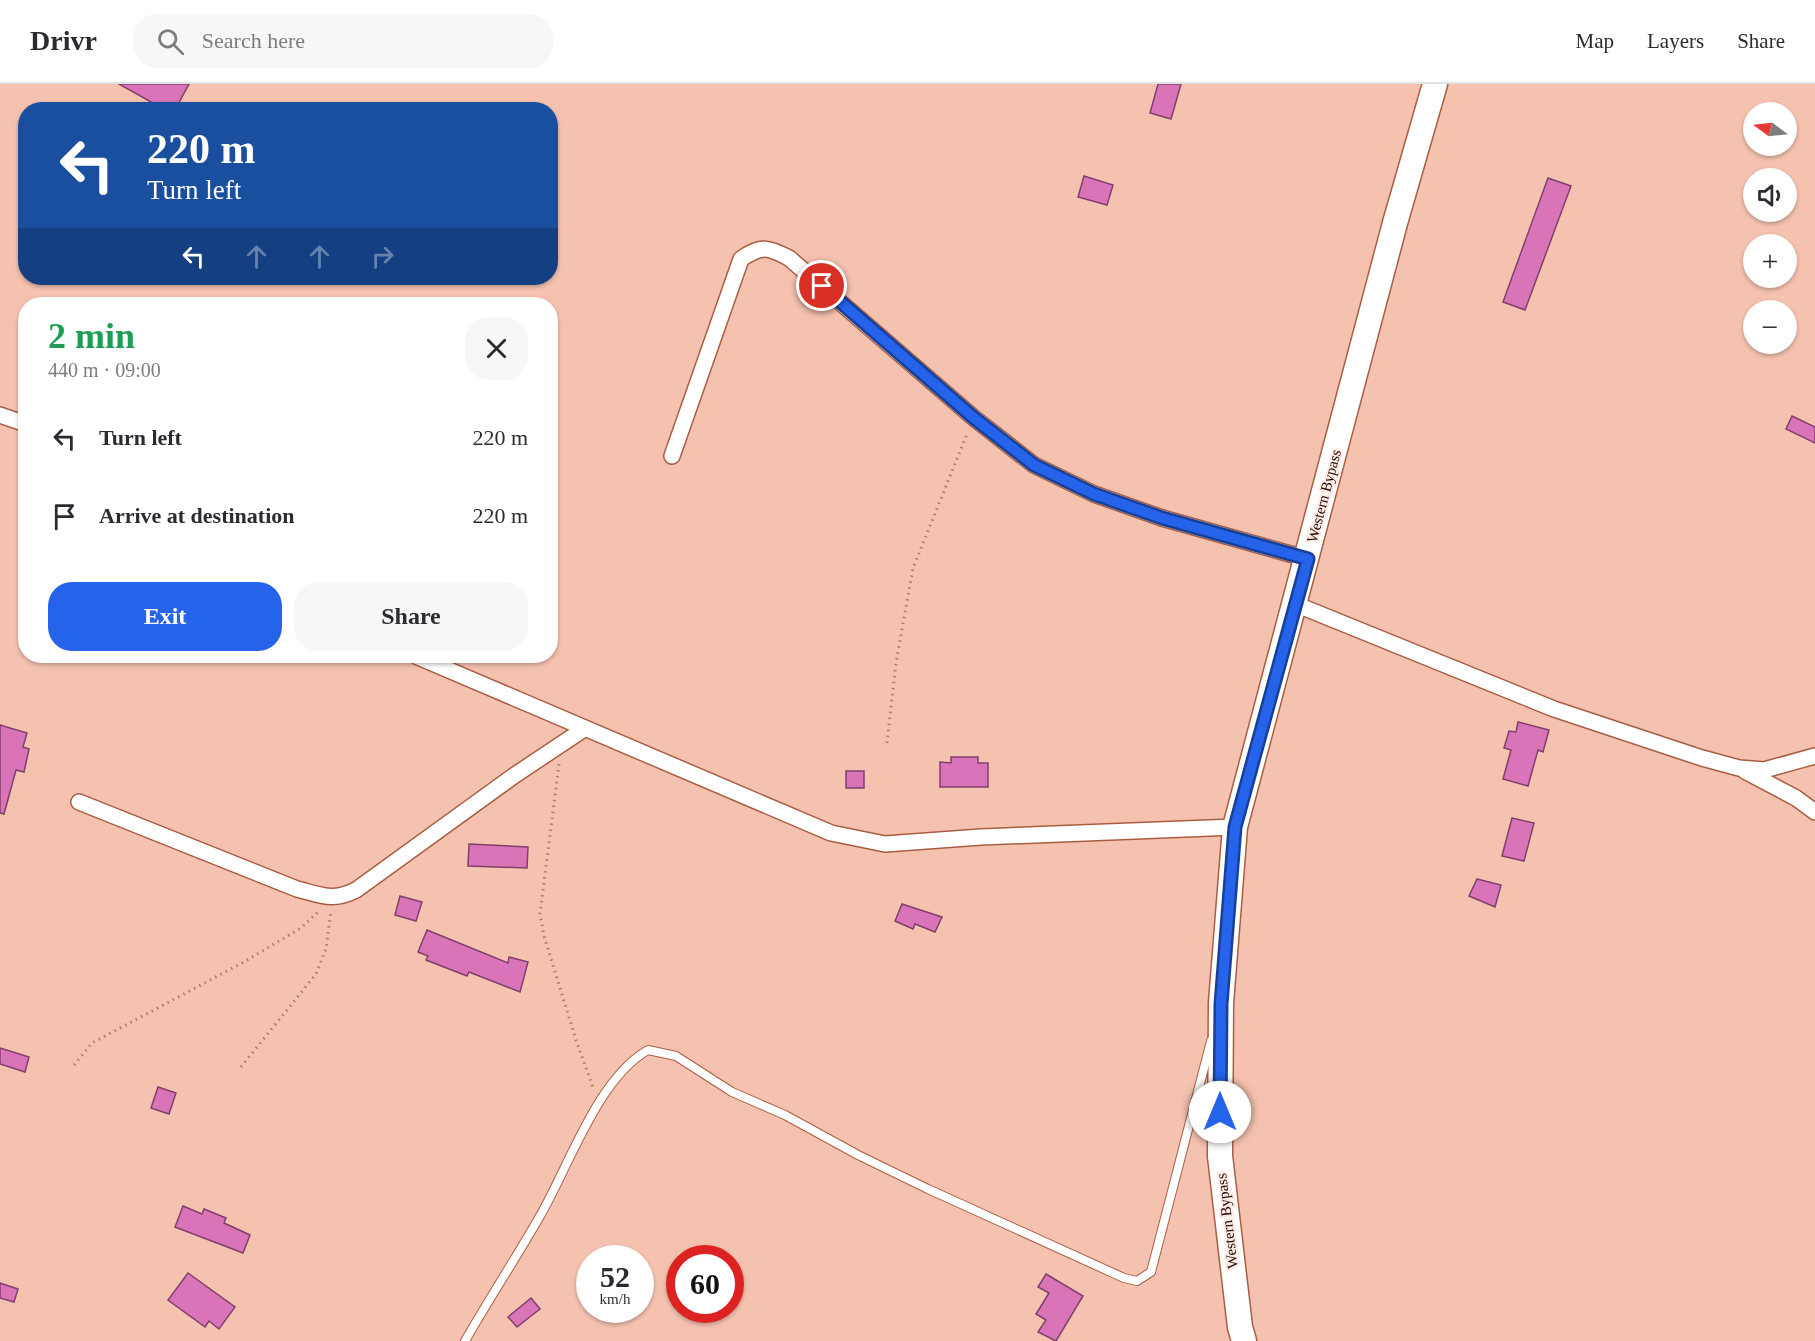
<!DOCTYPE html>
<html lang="en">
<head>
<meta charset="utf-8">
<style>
  :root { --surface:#fff; --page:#f7f7f7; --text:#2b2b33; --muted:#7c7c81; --line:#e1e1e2; --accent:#2563eb }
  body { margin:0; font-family:Georgia,serif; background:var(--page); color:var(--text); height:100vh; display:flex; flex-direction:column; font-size:22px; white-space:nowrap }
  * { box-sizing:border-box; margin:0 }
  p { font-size:20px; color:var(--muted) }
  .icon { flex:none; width:33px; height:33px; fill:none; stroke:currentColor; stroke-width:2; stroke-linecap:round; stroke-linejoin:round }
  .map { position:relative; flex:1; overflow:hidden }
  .sheet { position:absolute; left:18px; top:213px; width:540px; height:366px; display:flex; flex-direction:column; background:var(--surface); border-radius:24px; box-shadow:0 2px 4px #0004 }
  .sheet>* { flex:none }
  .guide { position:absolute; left:18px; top:18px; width:540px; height:183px; border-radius:24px; box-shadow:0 2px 4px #0004; background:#1a4fa0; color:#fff; overflow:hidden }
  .needle { width:39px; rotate:285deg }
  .controls { position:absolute; left:1743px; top:18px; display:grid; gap:12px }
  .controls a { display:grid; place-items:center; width:54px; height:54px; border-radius:50%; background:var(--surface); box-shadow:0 2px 4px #0004; font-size:30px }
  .speed { position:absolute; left:576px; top:1161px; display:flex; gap:12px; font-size:30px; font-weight:700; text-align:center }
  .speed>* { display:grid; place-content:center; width:78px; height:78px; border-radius:50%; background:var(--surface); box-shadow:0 2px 4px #0004; line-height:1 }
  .speed small { font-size:15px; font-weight:400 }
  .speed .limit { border:9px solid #d22; background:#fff; color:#111 }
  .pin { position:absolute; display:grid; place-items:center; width:51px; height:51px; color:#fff; margin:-26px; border:3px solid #fff; border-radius:50%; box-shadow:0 2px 6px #0007 }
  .me { position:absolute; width:66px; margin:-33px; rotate:0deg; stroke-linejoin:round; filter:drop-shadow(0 0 4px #0008) }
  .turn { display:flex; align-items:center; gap:21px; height:126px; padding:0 30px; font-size:27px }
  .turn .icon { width:78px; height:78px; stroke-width:2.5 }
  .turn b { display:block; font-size:42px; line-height:51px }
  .lanes { display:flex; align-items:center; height:57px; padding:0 30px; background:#0003; justify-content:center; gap:30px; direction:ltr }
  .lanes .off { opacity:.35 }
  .round { display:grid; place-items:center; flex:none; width:63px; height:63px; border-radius:24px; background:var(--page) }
  .head { display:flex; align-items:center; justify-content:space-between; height:102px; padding:0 30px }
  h1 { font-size:36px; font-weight:700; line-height:45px; color:#1e9e55 }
  .primary-button { display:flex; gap:12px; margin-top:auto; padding:12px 30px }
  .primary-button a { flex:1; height:69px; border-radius:24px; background:var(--accent); color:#fff; font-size:24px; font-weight:700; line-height:69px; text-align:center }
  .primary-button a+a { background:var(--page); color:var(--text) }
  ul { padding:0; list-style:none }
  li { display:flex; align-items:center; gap:18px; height:78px; padding:0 30px }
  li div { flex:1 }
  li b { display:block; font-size:22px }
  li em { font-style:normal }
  header { display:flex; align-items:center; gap:36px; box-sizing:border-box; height:84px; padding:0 30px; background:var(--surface); border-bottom:2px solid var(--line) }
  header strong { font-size:28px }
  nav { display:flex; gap:33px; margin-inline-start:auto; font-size:21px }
  .search { width:420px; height:54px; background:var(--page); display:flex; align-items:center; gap:15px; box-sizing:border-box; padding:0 21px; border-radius:24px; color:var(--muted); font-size:22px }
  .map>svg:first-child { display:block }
</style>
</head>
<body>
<header>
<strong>Drivr</strong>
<div class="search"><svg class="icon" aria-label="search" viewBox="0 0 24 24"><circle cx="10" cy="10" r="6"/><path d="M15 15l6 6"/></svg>Search here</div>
<nav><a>Map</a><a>Layers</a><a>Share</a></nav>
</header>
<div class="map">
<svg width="1815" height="1257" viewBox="0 0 1815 1257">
  <rect width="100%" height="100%" fill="#f5c2b0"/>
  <g fill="#d874b7" stroke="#81406c" stroke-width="1.5">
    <polygon points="119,0 189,0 175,26 165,26"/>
    <polygon points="1158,0 1181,0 1171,35 1150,29"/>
    <polygon points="1084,92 1113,101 1107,121 1078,113"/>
    <polygon points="1548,94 1571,102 1525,226 1503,218"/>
    <polygon points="1792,332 1815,343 1815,359 1786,345"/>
    <polygon points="1518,638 1549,646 1543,668 1538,666 1528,702 1503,695 1511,666 1504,664 1509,647 1516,648"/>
    <polygon points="0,641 27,649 23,663 29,665 24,688 16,686 4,730 0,729"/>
    <polygon points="951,673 978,673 978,679 988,679 988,703 940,703 940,678 951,679"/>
    <rect x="846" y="687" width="18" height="17"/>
    <polygon points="1512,734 1534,739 1524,777 1502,772"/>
    <polygon points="469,760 528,763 527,784 468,782"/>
    <polygon points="1477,795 1501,801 1495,823 1469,812"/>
    <polygon points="400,812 422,818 416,837 395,831"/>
    <polygon points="902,820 942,833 935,848 915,840 913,845 895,837"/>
    <polygon points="427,846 508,879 509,873 528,878 520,908 469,888 467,892 426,876 428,872 418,868"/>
    <polygon points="0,964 29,973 25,988 0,980"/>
    <polygon points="158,1003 176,1009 169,1030 151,1024"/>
    <polygon points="183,1122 202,1130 204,1125 226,1134 224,1139 250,1151 243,1169 175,1143"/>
    <polygon points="188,1189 235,1223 219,1245 209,1237 205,1243 168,1216"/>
    <polygon points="1046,1190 1083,1212 1056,1257 1038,1248 1046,1236 1036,1230 1049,1209 1038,1203"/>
    <polygon points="0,1199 18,1205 14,1218 0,1214"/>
    <polygon points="531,1214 540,1225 517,1243 508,1233"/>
  </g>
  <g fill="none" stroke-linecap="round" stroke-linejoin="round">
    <g stroke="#a95e42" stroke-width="10">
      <path id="service" d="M465,1257C489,1215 516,1174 540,1132C569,1082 598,994 648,966L676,972L732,1008L785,1031L858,1071L928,1105L1124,1194L1137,1197L1151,1188L1211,957"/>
    </g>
    <g stroke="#a95e42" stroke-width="18">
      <g id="minor">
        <polyline points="0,331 26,340"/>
        <path d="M672,372L741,175C761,161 768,163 789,174L974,334L1034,381L1094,410L1162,434L1308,475"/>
        <polyline points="1295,520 1554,625 1702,674 1739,684 1764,686 1815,672"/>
        <polyline points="416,572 831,749 885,760 981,753 1235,743"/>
        <polyline points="1745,687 1796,714 1815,728"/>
        <path d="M79,718L297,805C321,811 332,818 356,806L515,691L584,645"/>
      </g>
    </g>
    <g stroke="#a95e42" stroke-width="27">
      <polyline id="primary" points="1244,1257 1240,1243 1220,1072 1221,919 1235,743 1395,139 1435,0"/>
    </g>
    <g stroke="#aa7f71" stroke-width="3" stroke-dasharray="1.5 4.5" stroke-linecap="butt">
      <polyline points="887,659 896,579 913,484 967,350"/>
      <polyline points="559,680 540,830 544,852 576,956 594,1006"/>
      <polyline points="74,981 92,959 242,879 301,844 319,827"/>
      <polyline points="241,983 316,890 326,865 331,827"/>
    </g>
    <use href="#service" stroke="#fff" stroke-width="8"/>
    <use href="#minor" stroke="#fff" stroke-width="15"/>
    <use href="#primary" stroke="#fff" stroke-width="24"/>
  </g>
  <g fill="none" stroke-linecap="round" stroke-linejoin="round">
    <g stroke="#184099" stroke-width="15">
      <polyline id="route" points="822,202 974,334 1034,381 1094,410 1162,434 1308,475 1235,743 1221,920 1220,1028"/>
    </g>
    <use href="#route" stroke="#2563eb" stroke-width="10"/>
  </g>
  <g text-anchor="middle" stroke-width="4.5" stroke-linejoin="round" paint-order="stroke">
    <g font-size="15" fill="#220600" stroke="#feece5">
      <text transform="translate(1324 412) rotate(-75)" y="5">Western Bypass</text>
      <text transform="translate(1227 1137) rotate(-97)" y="5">Western Bypass</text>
    </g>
  </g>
</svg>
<div class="controls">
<a><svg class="needle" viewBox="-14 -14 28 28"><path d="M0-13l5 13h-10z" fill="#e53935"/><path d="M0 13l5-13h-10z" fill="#7c7c81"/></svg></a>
<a><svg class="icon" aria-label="sound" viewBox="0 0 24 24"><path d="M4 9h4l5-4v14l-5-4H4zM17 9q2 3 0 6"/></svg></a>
<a>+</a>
<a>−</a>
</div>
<div class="speed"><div>52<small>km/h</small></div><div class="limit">60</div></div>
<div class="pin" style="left:822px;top:202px;background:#d93025"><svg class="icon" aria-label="arrive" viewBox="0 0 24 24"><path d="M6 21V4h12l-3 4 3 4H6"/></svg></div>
<svg class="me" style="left:1220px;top:1028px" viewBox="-20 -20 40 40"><circle r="19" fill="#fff"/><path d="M0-13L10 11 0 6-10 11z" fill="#2563eb"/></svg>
<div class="guide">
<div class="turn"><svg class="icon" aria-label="left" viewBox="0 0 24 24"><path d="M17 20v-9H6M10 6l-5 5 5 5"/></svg><div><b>220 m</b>Turn left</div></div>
<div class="lanes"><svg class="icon" aria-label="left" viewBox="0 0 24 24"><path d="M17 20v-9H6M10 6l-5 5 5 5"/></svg><svg class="icon off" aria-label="ahead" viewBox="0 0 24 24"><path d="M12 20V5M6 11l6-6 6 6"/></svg><svg class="icon off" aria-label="ahead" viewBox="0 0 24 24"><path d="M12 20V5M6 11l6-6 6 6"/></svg><svg class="icon off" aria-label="right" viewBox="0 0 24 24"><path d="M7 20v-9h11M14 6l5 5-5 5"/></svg></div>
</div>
<section class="sheet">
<div class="head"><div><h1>2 min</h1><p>440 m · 09:00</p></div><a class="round"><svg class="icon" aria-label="close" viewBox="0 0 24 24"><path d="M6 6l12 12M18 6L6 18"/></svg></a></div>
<ul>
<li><svg class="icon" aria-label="left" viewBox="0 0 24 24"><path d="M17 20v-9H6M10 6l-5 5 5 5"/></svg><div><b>Turn left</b></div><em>220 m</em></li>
<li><svg class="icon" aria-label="arrive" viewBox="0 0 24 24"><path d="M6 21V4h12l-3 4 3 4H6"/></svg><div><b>Arrive at destination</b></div><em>220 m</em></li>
</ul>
<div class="primary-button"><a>Exit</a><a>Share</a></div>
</section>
</div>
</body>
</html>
